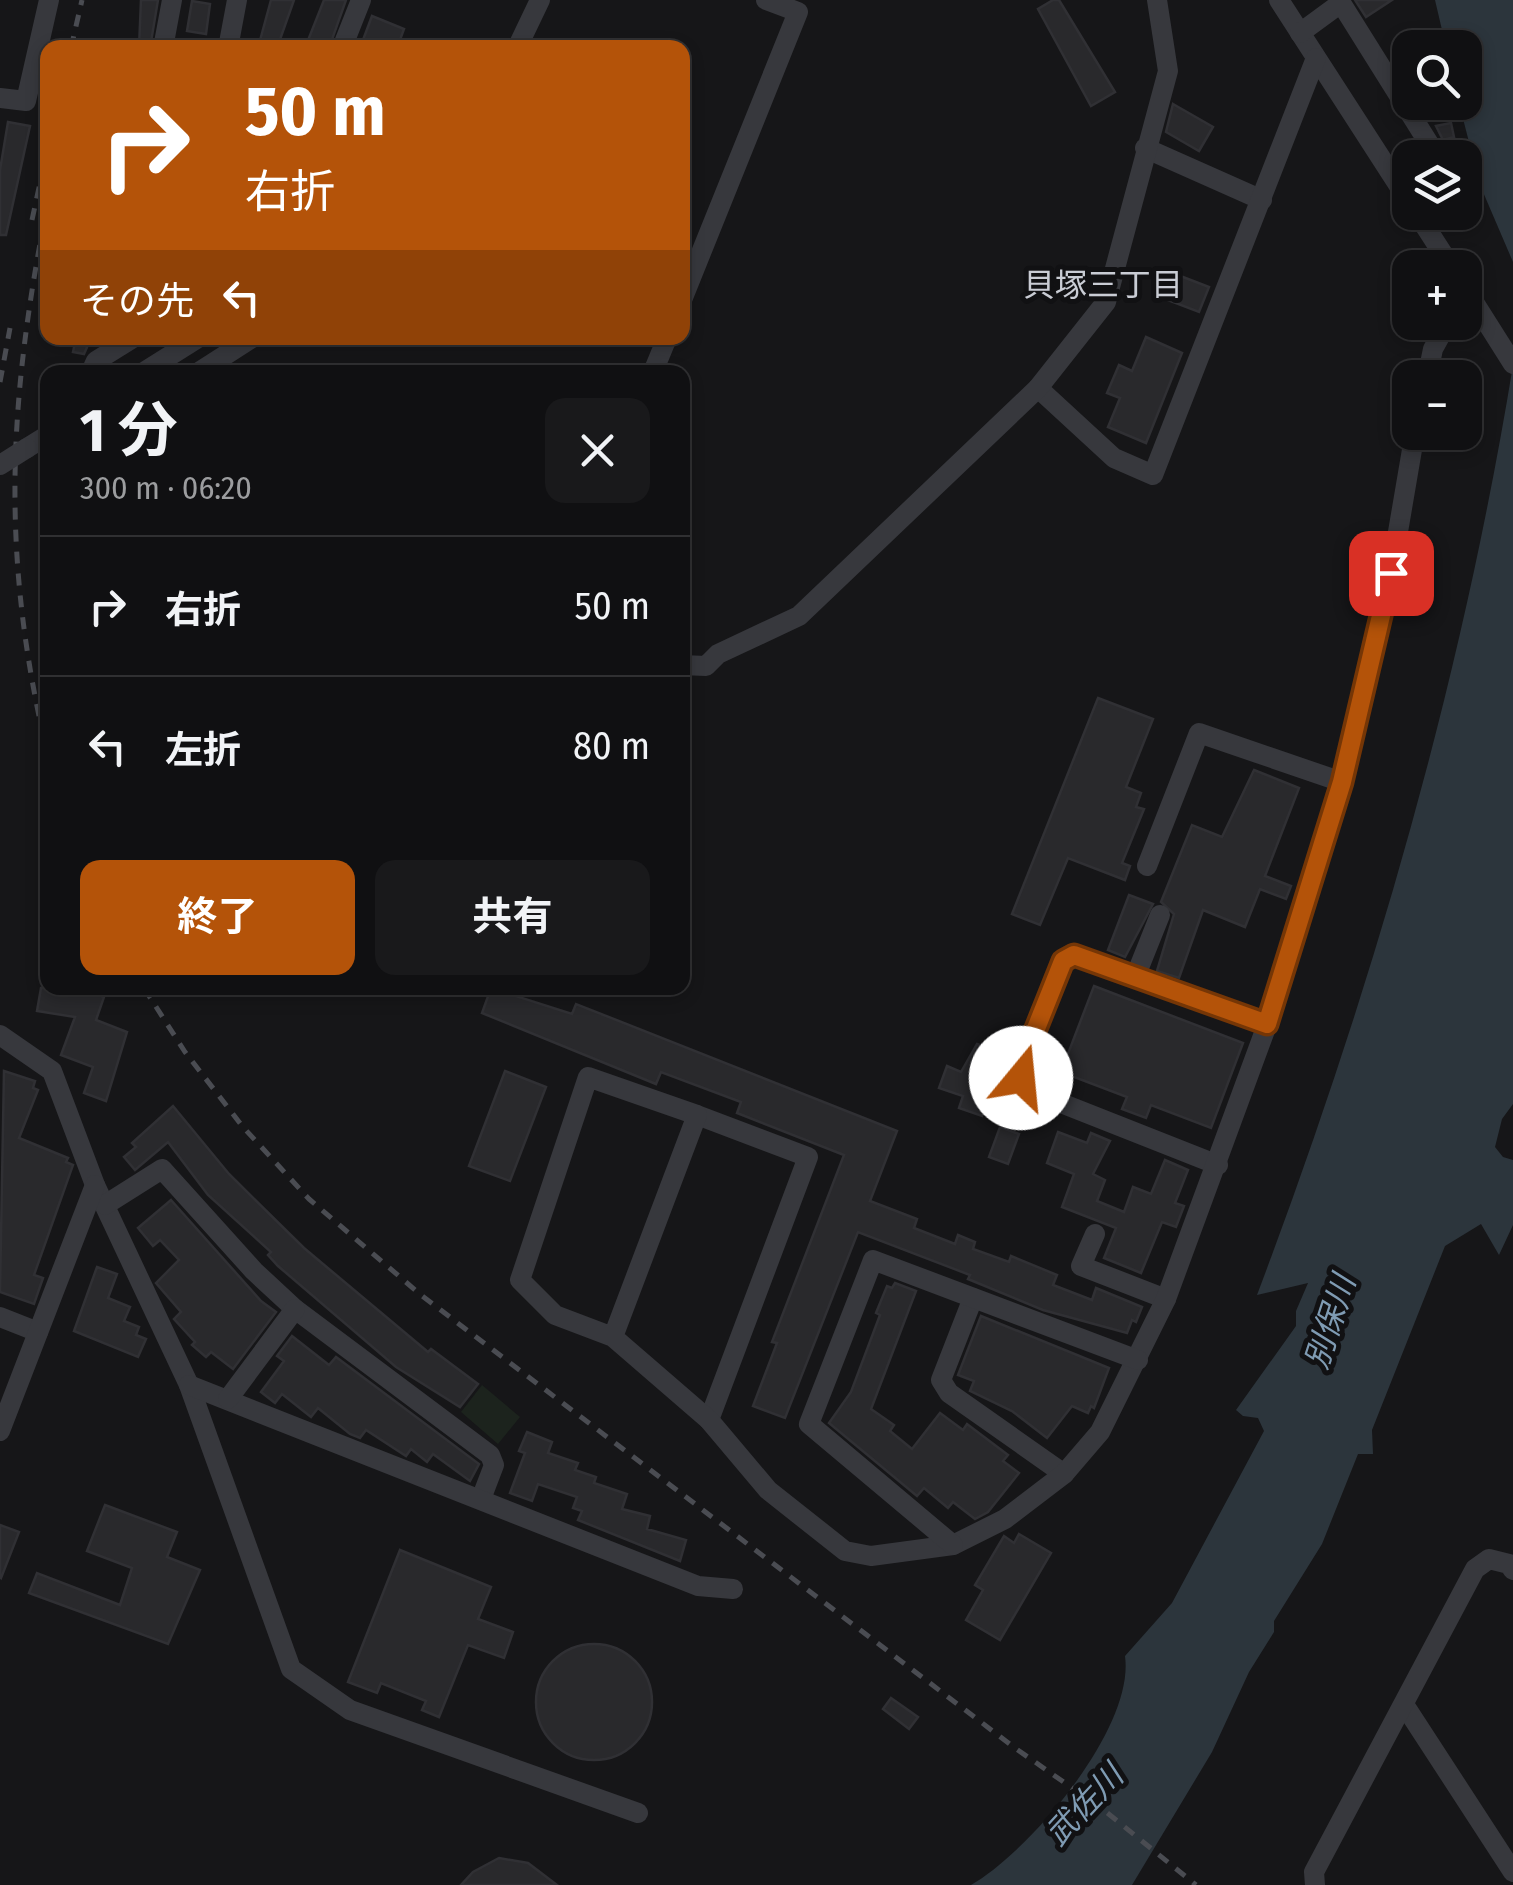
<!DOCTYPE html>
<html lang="ja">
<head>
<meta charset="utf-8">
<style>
  :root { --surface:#101012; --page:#19191b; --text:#f1f3f6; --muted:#9c9d9f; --line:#303032; --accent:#b45309 }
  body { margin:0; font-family:"Fira Sans Condensed","Noto Sans JP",sans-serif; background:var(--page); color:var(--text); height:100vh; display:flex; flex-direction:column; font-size:38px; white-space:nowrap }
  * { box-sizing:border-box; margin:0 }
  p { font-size:32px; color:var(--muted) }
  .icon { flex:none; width:55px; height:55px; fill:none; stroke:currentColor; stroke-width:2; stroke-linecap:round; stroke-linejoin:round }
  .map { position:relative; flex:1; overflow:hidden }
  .details { position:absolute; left:40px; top:365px; width:650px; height:630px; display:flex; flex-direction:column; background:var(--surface); border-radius:20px; box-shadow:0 5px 15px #0003,0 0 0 2px var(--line) }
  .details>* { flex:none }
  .top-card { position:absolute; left:40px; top:40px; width:650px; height:305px; border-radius:20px; box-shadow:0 5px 15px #0003,0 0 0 2px var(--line); background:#b45309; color:#fff; overflow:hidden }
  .tools { position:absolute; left:1392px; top:30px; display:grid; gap:20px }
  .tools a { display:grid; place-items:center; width:90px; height:90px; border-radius:20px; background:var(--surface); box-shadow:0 5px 15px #0003,0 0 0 2px var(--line); font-size:50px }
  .pin { position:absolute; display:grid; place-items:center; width:85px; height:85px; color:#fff; margin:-42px; border-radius:20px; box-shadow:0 5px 15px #0006 }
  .me { position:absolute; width:110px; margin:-55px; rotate:17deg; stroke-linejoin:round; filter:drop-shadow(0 0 8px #0008) }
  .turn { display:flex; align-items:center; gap:35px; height:210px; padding:0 40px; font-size:45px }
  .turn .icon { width:130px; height:130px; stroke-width:2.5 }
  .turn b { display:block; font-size:70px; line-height:85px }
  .then { display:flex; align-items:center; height:95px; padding:0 40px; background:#0003; gap:20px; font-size:38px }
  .round { display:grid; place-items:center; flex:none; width:105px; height:105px; border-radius:20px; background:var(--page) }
  .overview { display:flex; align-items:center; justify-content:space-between; height:170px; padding:0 40px }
  h1 { font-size:60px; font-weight:700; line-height:75px }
  .primary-button { display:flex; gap:20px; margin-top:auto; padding:20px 40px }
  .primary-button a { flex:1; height:115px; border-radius:20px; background:var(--accent); color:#fff; font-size:40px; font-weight:700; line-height:115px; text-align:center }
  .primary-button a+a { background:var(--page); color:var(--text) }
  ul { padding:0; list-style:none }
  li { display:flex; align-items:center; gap:30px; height:140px; padding:0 40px; border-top:2px solid var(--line) }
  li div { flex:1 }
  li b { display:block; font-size:38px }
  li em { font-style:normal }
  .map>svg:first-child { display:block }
</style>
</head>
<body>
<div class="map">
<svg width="1513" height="1885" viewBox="0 0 1513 1885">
  <rect width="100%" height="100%" fill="#161618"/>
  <polygon fill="#1c231d" points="482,1385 520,1417 498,1444 461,1412"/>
  <g fill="#2c353c">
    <polygon points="1435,0 1513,0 1513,262 1480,185 1459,103 1465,102 1465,48 1446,47"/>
    <path d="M1513,365V1104L1502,1119L1495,1147L1503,1157L1513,1160V1225L1499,1255L1481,1224L1445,1246L1372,1430L1373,1454H1358L1322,1544L1274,1621V1632L1249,1672L1212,1752L1132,1885H971C1030,1851 1135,1728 1125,1656L1172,1603L1264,1431L1258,1418L1243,1416L1236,1410L1296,1326V1311L1308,1283L1257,1295C1371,993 1461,684 1513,365Z"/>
  </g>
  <g fill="#29292c" stroke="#303034" stroke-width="2.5">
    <polygon points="141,0 158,0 150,48 139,48"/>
    <polygon points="271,0 294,0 277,48 258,48"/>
    <polygon points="324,0 346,0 329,48 305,48"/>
    <polygon points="1053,0 1059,0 1115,92 1091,106 1038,9"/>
    <polygon points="1355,0 1392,0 1366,17"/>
    <polygon points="192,1 210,4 206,34 187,31"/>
    <polygon points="372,16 404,29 397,48 360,48"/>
    <polygon points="1173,104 1213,127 1199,151 1166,132"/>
    <polygon points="8,122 30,126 6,235 0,235 0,170"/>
    <polygon points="1451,123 1454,137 1443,140 1436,126"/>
    <polygon points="1170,272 1209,287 1199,312 1160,297"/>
    <polygon points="1146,337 1182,353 1146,443 1108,427 1120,398 1107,393 1119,365 1132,371"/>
    <polygon points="76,338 91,338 84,354 73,352"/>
    <polygon points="1098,698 1153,719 1126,787 1141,793 1136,807 1144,809 1122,863 1130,866 1125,880 1068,858 1040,925 1012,914"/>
    <polygon points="1254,770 1299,788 1265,876 1291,886 1286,899 1260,889 1245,927 1203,910 1179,978 1157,971 1174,914 1161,902 1192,825 1222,837"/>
    <polygon points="1129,895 1153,904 1125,957 1108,950"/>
    <polygon points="1094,986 1243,1043 1211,1128 1151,1105 1146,1118 1122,1109 1127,1097 1061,1072"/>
    <polygon points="41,988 79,988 104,997 96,1020 127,1032 106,1101 84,1093 93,1067 61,1055 75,1017 37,1011"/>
    <polygon points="491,988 572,1014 576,1004 897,1131 870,1201 917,1219 914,1228 955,1244 958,1235 975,1242 973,1249 1009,1262 1011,1256 1057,1275 1053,1285 1092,1300 1096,1288 1142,1307 1136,1322 1132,1320 1127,1333 1043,1310 968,1279 970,1275 858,1232 785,1418 753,1406 777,1343 772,1342 844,1155 737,1113 741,1102 661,1072 656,1084 482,1013"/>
    <polygon points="977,1044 994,1050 991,1058 998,1061 982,1116 959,1108 963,1096 939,1088 947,1066 961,1072"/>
    <polygon points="4,1071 35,1081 33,1088 38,1090 19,1138 68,1158 66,1162 73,1165 34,1275 43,1278 34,1304 0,1292"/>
    <polygon points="505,1071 546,1087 510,1181 469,1166"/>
    <polygon points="173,1106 229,1174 304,1248 428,1352 431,1349 478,1384 460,1407 396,1367 278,1266 268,1255 271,1252 208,1195 168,1142 135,1170 124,1157 136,1147 132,1143"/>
    <polygon points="1000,1127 1019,1134 1008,1164 989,1157"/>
    <polygon points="1058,1132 1087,1143 1091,1133 1110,1141 1093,1174 1105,1180 1097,1201 1124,1212 1133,1187 1151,1194 1165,1160 1188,1170 1175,1203 1184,1206 1176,1227 1162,1222 1141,1273 1104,1258 1116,1228 1062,1207 1074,1174 1047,1163"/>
    <polygon points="171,1200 261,1301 276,1312 233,1369 211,1352 206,1357 192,1345 195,1342 174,1319 181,1312 156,1283 179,1260 160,1240 153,1246 138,1228"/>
    <polygon points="97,1267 117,1274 108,1298 130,1307 124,1321 139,1327 136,1335 146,1339 138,1357 74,1331"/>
    <polygon points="895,1283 916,1291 871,1409 894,1425 890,1431 912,1449 940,1413 963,1430 967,1424 1008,1455 1003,1461 1019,1473 988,1512 975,1519 953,1502 948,1508 924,1488 917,1496 829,1423 851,1392 880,1315 876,1313 887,1286 892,1288"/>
    <polygon points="981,1316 1109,1368 1094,1408 1091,1406 1088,1413 1072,1406 1047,1438 1012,1411 970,1391 974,1381 958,1375"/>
    <polygon points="292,1336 329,1365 336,1357 479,1464 470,1481 433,1454 427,1462 411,1449 406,1456 366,1430 360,1438 350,1434 318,1408 311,1417 282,1394 275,1403 261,1392 284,1361 277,1356"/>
    <polygon points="527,1432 552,1442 548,1453 578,1463 575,1470 596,1477 594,1483 627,1494 622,1509 650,1516 647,1529 686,1540 680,1561 578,1520 582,1511 573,1508 577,1497 538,1484 532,1501 510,1493 525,1453 519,1451"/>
    <polygon points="105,1505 177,1532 167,1557 200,1570 168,1644 29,1593 37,1573 120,1605 132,1568 87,1551"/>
    <polygon points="0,1525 19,1532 1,1578 0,1577"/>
    <polygon points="1019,1534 1051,1553 1000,1640 966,1620 983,1590 975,1585 1004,1536 1014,1543"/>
    <polygon points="400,1550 491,1587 478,1619 513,1632 504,1658 468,1645 439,1717 422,1710 426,1701 381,1683 377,1693 348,1682"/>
    <circle cx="594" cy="1702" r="58"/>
    <polygon points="891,1698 918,1717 909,1729 883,1709"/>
    <polygon points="499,1858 528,1863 557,1885 461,1885 473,1872"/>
  </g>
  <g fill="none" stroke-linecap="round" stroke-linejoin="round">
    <g stroke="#37383d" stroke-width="20">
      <polyline points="1279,0 1410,203"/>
      <polyline points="1300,33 1341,3 1438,158"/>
      <polyline points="163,48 172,0"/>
      <polyline points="228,48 237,0"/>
      <polyline points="342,48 361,0"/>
      <polyline points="517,48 540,0"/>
      <polyline points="0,98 26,101 49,0"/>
      <polyline points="1145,148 1262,200"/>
      <polyline points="1416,212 1452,268"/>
      <polyline points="1465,288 1513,364"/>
      <polyline points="682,300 798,12 766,0"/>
      <polyline points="91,372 96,361 133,338"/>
      <polyline points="144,372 198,338"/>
      <polyline points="199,372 252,338"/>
      <polyline points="653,372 667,338"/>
      <polyline points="1427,378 1433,349 1448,322"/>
      <polyline points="1038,388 1114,458 1153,475 1316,58"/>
      <polyline points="27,448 48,435"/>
      <polyline points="682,665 706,666 718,654 799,616 1038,388 1106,302 1168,71 1157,0"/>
      <polyline points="1147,866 1199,733 1342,782"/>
      <polyline points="1136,975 1160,915"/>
      <polyline points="0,1035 52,1071 95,1185 189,1385 291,1669 350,1710 638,1813"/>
      <polyline points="697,1115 808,1157 709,1420"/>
      <polyline points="1218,1165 1028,1090 1021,1078 1021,1067 1063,961 1074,955 1267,1025"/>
      <polyline points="105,1205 162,1169 254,1271 295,1309 490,1455 494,1465 481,1499"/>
      <polyline points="1095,1234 1081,1266 1166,1299"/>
      <polyline points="973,1298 941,1380 949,1393 1064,1474"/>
      <polyline points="0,1317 38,1332"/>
      <polyline points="613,1337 697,1115 588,1077 520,1280 555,1315 613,1337 709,1420 768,1490 845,1551 871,1556 953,1545 1005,1519 1064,1474 1100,1432 1166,1299 1267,1025 1342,782 1391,573 1415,432"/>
      <polyline points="189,1385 698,1586 733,1589"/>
      <polyline points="228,1399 295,1309"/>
      <polyline points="0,1431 95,1185"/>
      <polyline points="953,1545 809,1424 873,1260 1138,1360"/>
      <polyline points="1405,1706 1513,1872"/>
      <polyline points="1315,1885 1314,1872 1475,1569 1489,1559 1509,1564 1513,1570"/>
    </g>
    <g stroke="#4a4c52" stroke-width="5" stroke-dasharray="12 10" stroke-linecap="butt">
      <polyline points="71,48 82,0"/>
      <path d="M48,202C8,402 0,556 48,756"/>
      <polyline points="32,220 48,146"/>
      <polyline points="0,382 10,328"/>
      <polyline points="144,988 185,1052 243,1127 309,1199 421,1295 1015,1748 1105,1811 1196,1885"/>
    </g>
    <polyline stroke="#37383d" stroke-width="20" points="0,465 27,448"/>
  </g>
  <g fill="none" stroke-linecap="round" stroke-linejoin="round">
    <g stroke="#753606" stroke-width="25">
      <polyline id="route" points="1021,1078 1021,1066 1063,961 1074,955 1267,1024 1342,782 1391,573"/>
    </g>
    <use href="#route" stroke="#b45309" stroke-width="18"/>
  </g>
  <g text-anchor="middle" stroke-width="10" stroke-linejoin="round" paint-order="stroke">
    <g font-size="32" fill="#c9ccd4" stroke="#111113">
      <text x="1103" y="296">貝塚三丁目</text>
    </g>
    <g font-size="32" font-style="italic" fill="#7f9bb3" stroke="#111113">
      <text transform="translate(1330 1322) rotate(-72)" y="11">別保川</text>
      <text transform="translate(1084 1805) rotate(-47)" y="11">武佐川</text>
    </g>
  </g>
</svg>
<div class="tools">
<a><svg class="icon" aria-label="search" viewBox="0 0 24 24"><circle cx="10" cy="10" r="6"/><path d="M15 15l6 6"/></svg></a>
<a><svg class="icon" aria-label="layers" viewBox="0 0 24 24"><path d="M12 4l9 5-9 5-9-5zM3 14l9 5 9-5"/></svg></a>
<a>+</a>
<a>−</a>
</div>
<div class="pin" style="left:1391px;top:573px;background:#d93025"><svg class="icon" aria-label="arrive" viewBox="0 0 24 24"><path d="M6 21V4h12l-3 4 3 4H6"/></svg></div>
<svg class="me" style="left:1021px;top:1078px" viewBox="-20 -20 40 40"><circle r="19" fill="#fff"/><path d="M0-13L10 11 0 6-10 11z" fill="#b45309"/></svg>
<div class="top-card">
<div class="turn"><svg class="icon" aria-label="right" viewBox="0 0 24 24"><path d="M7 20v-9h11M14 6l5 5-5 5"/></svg><div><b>50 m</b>右折</div></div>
<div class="then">その先<svg class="icon" aria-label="left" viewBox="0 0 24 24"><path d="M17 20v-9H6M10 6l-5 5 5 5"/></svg></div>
</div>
<section class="details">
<div class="overview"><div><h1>1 分</h1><p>300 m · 06:20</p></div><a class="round"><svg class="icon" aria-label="close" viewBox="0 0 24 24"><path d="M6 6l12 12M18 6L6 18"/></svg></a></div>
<ul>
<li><svg class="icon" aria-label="right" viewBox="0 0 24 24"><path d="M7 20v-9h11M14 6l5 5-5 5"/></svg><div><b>右折</b></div><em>50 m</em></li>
<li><svg class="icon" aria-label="left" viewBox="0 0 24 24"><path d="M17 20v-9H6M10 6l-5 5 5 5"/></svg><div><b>左折</b></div><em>80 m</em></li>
</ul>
<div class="primary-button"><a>終了</a><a>共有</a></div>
</section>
</div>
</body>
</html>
